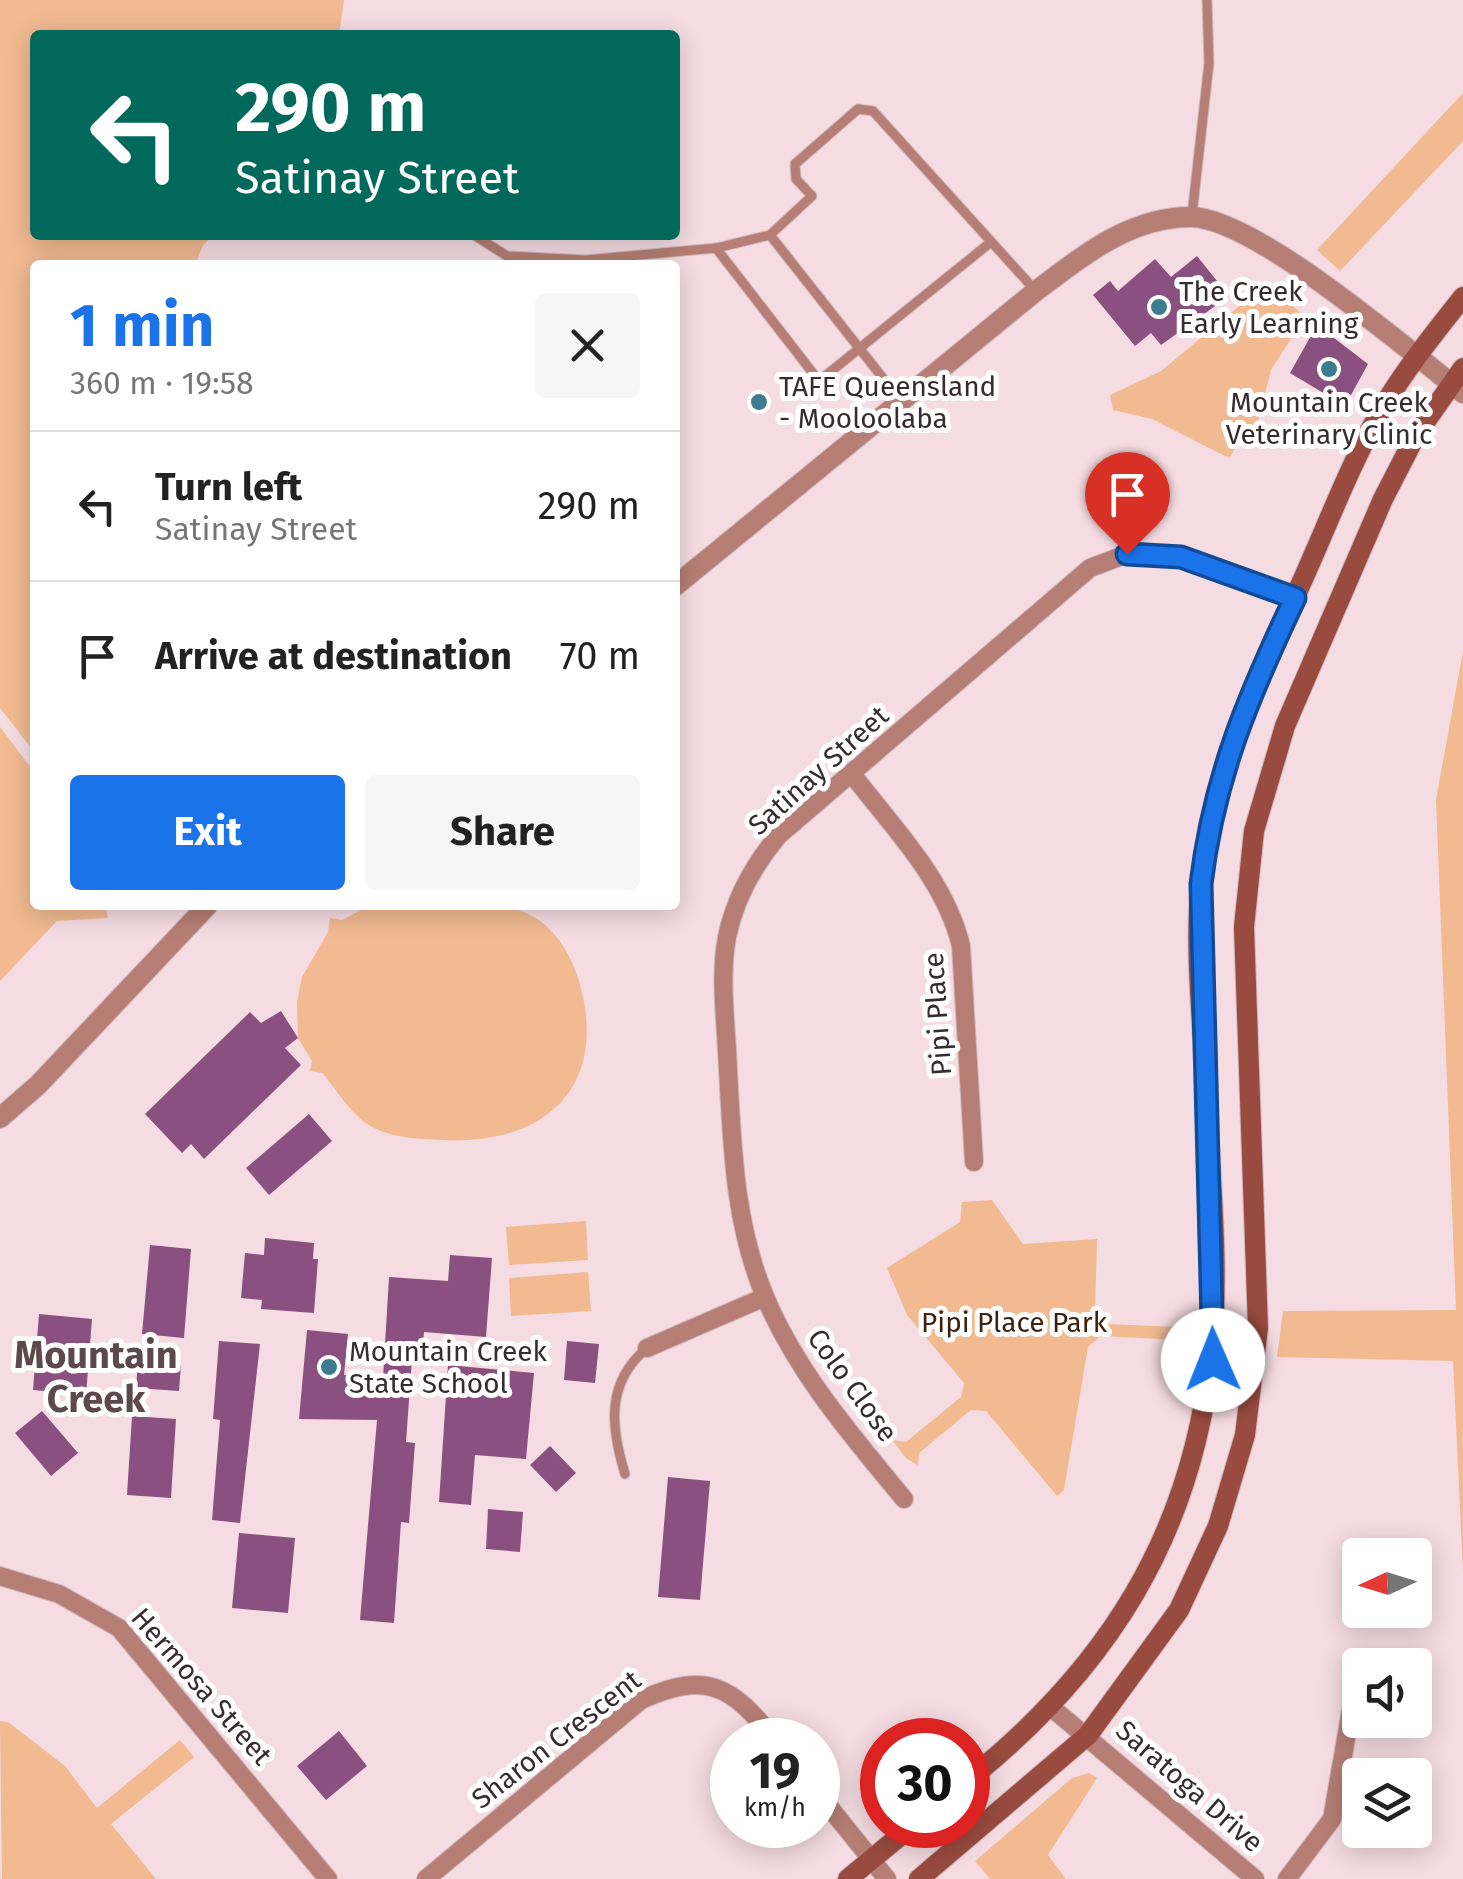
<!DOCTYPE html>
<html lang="en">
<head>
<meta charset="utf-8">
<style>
  :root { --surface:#fff; --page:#f6f6f6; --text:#222; --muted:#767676; --line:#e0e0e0; --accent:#1a73e8 }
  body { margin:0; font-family:"Fira Sans",sans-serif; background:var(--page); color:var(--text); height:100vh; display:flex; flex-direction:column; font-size:38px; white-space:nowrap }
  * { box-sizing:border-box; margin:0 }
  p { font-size:32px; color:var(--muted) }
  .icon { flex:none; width:55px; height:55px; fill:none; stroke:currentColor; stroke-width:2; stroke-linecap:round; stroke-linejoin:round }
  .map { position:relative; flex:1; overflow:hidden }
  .drawer { position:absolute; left:30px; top:260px; width:650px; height:650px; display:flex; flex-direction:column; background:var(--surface); border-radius:10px; box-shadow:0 5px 25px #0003 }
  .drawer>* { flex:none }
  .hud { position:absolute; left:30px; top:30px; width:650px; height:210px; border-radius:10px; box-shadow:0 5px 25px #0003; background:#00695c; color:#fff; overflow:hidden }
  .needle { width:65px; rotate:266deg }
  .controls { position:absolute; left:1342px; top:1538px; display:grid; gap:20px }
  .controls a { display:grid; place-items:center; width:90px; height:90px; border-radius:10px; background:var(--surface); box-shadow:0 5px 25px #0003; font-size:50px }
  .speed { position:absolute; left:710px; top:1718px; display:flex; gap:20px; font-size:50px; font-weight:700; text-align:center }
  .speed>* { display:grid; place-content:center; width:130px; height:130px; border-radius:50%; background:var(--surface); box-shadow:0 5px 25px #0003; line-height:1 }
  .speed small { font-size:25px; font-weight:400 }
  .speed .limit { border:15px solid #d22; background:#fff; color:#111 }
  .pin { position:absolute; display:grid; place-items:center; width:85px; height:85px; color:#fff; margin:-102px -42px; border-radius:50% 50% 50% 0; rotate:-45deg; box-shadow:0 0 10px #0007 }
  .pin .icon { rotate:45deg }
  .me { position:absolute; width:110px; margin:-55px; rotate:359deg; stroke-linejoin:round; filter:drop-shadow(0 0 8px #0008) }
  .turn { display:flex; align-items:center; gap:35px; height:210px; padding:0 40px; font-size:45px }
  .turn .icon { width:130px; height:130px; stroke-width:2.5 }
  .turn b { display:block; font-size:70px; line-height:85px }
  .round { display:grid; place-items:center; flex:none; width:105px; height:105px; border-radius:10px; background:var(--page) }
  .headline { display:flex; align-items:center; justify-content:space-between; height:170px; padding:0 40px }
  h1 { font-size:60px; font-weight:700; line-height:75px; color:var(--accent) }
  .button { display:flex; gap:20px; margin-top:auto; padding:20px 40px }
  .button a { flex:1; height:115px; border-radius:10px; background:var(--accent); color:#fff; font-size:40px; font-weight:700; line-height:115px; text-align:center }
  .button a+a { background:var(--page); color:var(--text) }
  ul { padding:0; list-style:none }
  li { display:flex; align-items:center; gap:30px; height:150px; padding:0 40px; border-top:2px solid var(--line) }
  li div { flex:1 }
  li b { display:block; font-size:38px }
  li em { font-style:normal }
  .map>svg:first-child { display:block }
</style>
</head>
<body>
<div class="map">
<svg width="1463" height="1879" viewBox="0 0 1463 1879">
  <rect width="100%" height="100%" fill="#f5dce2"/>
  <g fill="#f1ba91">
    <polygon points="0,0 344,0 339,35 35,35 35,235 214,235 203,245 195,265 35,265 35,753 0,708"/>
    <polygon points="1463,93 1463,141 1340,271 1317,250"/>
    <polygon points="1267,283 1305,317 1271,370 1257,426 1251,425 1229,458 1152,419 1113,410 1110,395 1161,371"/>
    <polygon points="1463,651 1463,1571 1453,1361 1277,1357 1283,1311 1456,1310 1436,800"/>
    <polygon points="0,727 35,773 35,905 105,905 108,918 57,921 0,981"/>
    <path d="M371,905C415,905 491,895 530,915C555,927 571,955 579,981C610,1087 545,1146 441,1140C419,1139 394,1138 374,1128C353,1118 337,1090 322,1073L310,1071L312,1061L298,1038L297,1002L302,977L328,932L330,918L342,920Z"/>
    <polygon points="992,1200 1023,1244 1097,1239 1095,1314 1105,1324 1180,1327 1181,1340 1101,1336 1088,1347 1064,1490 1057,1496 986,1411 971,1410 919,1453 918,1465 907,1459 892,1440 906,1442 961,1397 964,1383 907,1315 887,1268 960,1222 962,1202"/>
    <polygon points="586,1221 588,1260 509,1265 506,1227"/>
    <polygon points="588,1272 591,1311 511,1316 509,1278"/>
    <polygon points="0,1721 8,1722 65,1766 97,1808 180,1740 194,1757 111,1824 156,1879 2,1879"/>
    <polygon points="1089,1773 1097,1778 1048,1855 1066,1879 990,1879 975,1861 1072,1778"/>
  </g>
  <g fill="#8a5180">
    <polygon points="1197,256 1229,296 1161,345 1151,333 1135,346 1093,295 1110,281 1118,291 1155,259 1171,277"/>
    <polygon points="1317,325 1368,364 1345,406 1290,373"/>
    <polygon points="281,1011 298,1038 285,1048 301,1065 204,1159 191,1144 182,1153 145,1114 250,1012 261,1023"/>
    <polygon points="309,1114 332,1141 269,1195 246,1168"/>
    <polygon points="265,1238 314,1243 313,1259 318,1259 314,1313 261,1309 262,1300 241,1298 245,1253 264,1255"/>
    <polygon points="150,1245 191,1249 184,1338 142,1334"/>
    <polygon points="450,1255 492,1258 486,1337 424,1332 422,1360 412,1359 406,1442 415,1443 409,1523 401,1522 394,1623 360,1620 377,1420 299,1419 307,1330 348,1334 344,1375 383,1378 389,1277 448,1281"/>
    <polygon points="39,1314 92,1319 86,1395 33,1390"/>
    <polygon points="219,1341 260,1344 240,1523 212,1520 220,1420 213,1419"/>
    <polygon points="567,1341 599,1344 595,1383 564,1380"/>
    <polygon points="138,1362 181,1365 179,1391 136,1388"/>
    <polygon points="448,1365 534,1373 526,1459 475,1455 471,1505 439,1502"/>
    <polygon points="42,1411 78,1453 51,1476 15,1433"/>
    <polygon points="132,1416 176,1419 171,1498 127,1495"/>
    <polygon points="550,1446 576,1473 556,1492 530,1465"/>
    <polygon points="668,1477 710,1481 700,1600 658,1597"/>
    <polygon points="488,1509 523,1512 520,1552 486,1549"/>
    <polygon points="239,1533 295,1538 288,1613 232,1608"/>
    <polygon points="339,1731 367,1766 326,1800 297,1766"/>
  </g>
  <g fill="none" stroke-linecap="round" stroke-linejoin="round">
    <g stroke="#cfb9be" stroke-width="11">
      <g id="service">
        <polyline points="1192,215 1209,63 1207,0"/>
        <polyline points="474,235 507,256 586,260 716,248"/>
        <polyline points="770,235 901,401"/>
        <polyline points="991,242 819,381 716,248 770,235 812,196 796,179 795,164 858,109 873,111 1034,289"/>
        <path d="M625,1474C611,1428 605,1383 647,1348"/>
      </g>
    </g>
    <g stroke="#cfb9be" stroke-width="20">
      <g id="minor">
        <path d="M852,774C893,828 945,879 961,946L974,1162"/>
        <polyline points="647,1348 765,1297"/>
        <polyline points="1211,1352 1217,1368 1235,1370 1247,1359 1249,1344"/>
        <path d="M904,1499C853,1437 798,1374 766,1299C732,1220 732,1135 727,1051C725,1014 720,974 727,937C735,898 753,866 778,836L1090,568L1127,554L1181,557L1295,597"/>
        <polyline points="0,1576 59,1594 119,1628 328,1879"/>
        <polyline points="1052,1708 1255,1879"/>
        <polyline points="818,1793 887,1879"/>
        <path d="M426,1879L641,1700C707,1670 732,1686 775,1740"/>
        <polyline points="1287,1879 1332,1819 1355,1687"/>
      </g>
    </g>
    <g stroke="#cfb9be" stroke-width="22">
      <g id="tertiary">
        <path d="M675,586L1036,291C1083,256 1129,217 1191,217C1255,218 1408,350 1463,393"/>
        <polyline points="0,1118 38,1085 208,905"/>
      </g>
    </g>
    <g stroke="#cfb9be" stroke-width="22">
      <g id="secondary">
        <path d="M968,1780C1108,1668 1192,1535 1211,1354C1220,1268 1210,1178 1206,1092C1203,1023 1194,950 1201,880C1212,773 1256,684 1299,588C1327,527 1351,460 1386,402C1408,366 1436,331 1463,297"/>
        <polyline points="848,1879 913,1825"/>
        <polyline points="919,1879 1088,1735 1179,1610 1218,1526 1245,1435 1258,1328 1244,927 1254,831 1285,726 1383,499 1416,435 1463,368"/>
      </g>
    </g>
    <use href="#service" stroke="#b67e74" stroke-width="9"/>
    <use href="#minor" stroke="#b67e74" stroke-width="18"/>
    <use href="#tertiary" stroke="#b67e74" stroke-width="20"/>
    <use href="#secondary" stroke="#9a4b40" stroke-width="20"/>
  </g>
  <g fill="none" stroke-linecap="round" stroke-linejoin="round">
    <g stroke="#114b97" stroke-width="25">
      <path id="route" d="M1127,554L1181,557L1295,598C1249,695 1214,776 1201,884L1213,1360"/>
    </g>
    <use href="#route" stroke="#1a73e8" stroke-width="18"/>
  </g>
  <g fill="#3d7c90" stroke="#fff" stroke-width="4">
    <circle cx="1159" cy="307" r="10"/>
    <circle cx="1329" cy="369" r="10"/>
    <circle cx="759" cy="402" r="10"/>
    <circle cx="329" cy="1367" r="10"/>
  </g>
  <g text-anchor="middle" stroke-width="10" stroke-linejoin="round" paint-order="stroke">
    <g font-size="28" fill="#362c2f" stroke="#fff" text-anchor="start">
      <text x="1179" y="301">The Creek<tspan x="1179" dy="32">Early Learning</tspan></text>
      <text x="779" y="396">TAFE Queensland<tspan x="779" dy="32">- Mooloolaba</tspan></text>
      <text x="1329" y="412" text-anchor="middle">Mountain Creek<tspan x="1329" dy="32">Veterinary Clinic</tspan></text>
      <text x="349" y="1361">Mountain Creek<tspan x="349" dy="32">State School</tspan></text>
    </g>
    <g font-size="28" fill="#362c2f" stroke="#fff">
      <text transform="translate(818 770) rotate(-42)" y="10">Satinay Street</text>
      <text transform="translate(937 1014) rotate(-94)" y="10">Pipi Place</text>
      <text transform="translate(853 1385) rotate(54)" y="10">Colo Close</text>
      <text transform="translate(202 1686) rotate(49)" y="10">Hermosa Street</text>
      <text transform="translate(556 1739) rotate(-38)" y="10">Sharon Crescent</text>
      <text transform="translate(1190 1786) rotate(41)" y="10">Saratoga Drive</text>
    </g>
    <g font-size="28" fill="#3d220d" stroke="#fff">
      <text x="1014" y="1332">Pipi Place Park</text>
    </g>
    <g font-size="38" font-weight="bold" fill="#5c484d" stroke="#fff">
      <text x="96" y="1368">Mountain<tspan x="96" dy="44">Creek</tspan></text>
    </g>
  </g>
</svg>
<div class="controls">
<a><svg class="needle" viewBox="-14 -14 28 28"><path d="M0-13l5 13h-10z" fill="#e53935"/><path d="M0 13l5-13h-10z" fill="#767676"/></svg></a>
<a><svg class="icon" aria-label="sound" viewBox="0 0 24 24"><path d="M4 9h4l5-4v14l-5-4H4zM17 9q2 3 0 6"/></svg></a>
<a><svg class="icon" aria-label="layers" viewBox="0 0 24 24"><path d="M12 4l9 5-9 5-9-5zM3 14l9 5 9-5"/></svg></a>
</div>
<div class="speed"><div>19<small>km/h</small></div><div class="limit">30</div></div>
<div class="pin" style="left:1127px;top:554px;background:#d93025"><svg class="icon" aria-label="arrive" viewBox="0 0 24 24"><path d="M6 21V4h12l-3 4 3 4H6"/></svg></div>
<svg class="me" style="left:1213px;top:1360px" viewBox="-20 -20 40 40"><circle r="19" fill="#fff"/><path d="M0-13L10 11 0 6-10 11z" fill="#1a73e8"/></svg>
<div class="hud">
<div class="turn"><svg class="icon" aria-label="left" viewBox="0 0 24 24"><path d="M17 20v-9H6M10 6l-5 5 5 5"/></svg><div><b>290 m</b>Satinay Street</div></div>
</div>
<section class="drawer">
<div class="headline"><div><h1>1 min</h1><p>360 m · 19:58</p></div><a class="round"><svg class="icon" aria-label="close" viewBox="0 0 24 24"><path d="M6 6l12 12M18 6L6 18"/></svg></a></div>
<ul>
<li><svg class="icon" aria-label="left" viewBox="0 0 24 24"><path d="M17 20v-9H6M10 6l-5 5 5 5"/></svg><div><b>Turn left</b><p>Satinay Street</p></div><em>290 m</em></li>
<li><svg class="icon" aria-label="arrive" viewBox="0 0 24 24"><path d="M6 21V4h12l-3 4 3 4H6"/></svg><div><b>Arrive at destination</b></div><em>70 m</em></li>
</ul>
<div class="button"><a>Exit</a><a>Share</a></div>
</section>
</div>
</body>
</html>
